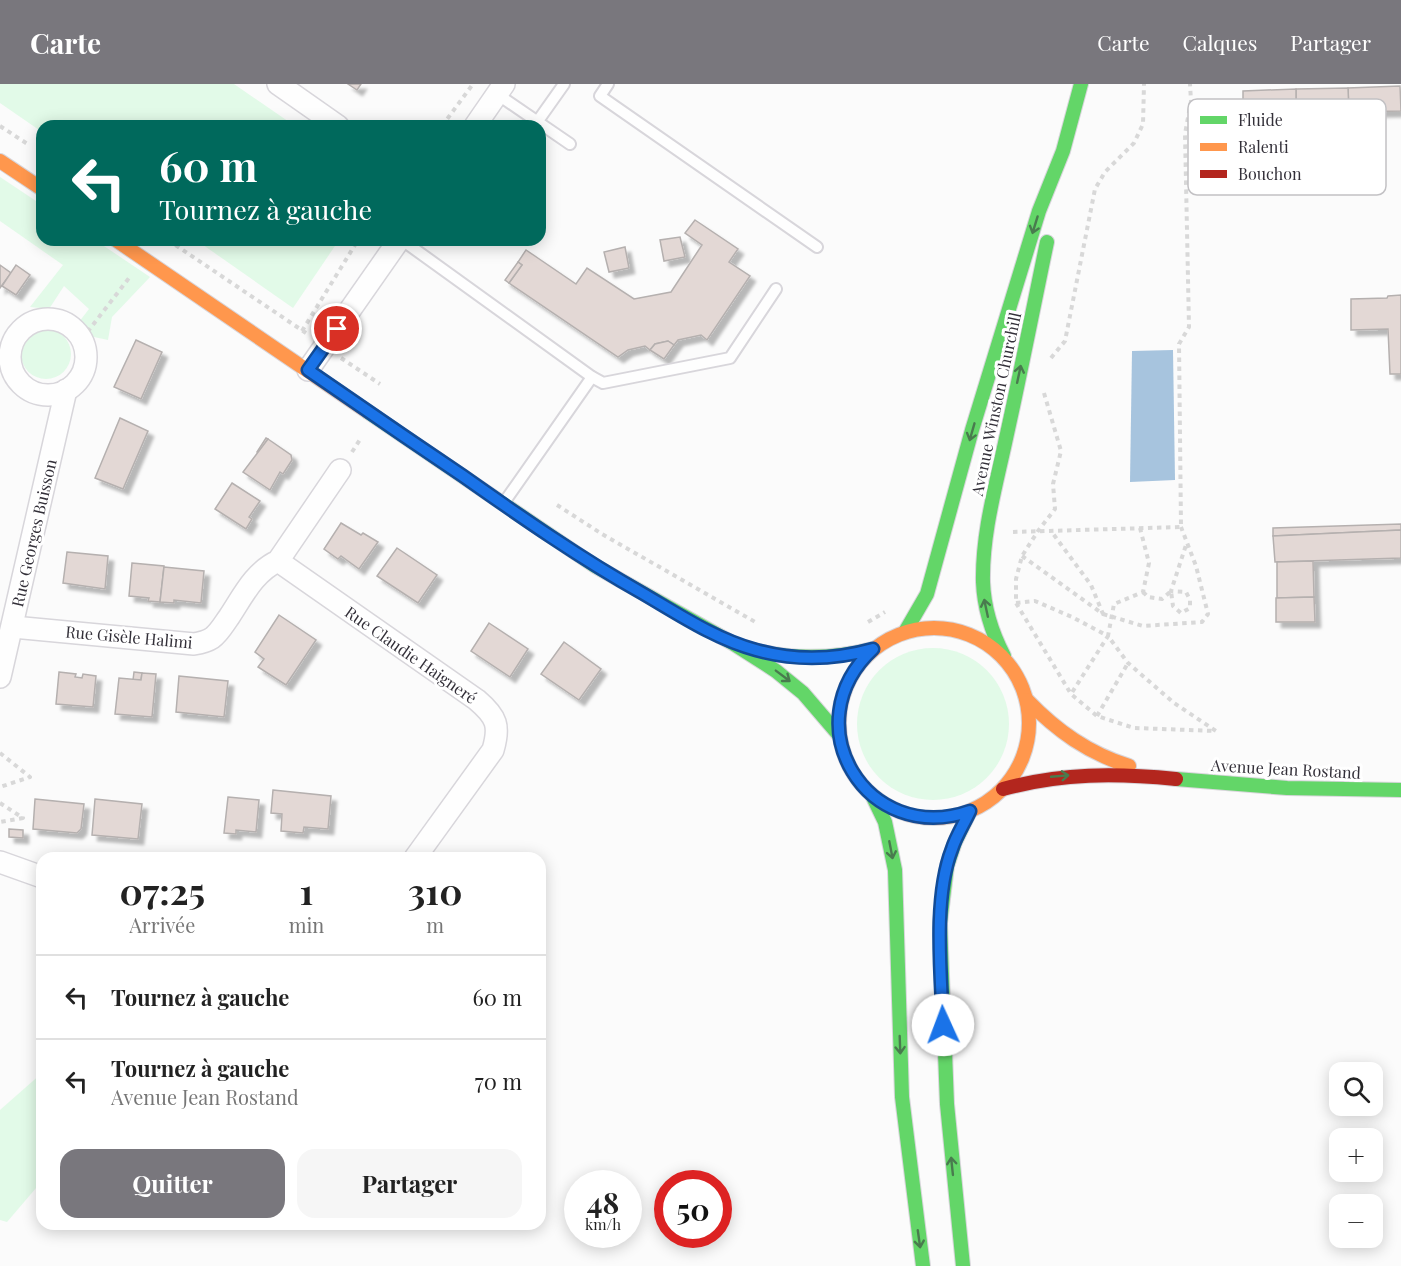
<!DOCTYPE html>
<html lang="fr">
<head>
<meta charset="utf-8">
<style>
  :root { --surface:#fff; --page:#f6f6f6; --text:#222; --muted:#767676; --line:#e0e0e0; --accent:#79777d }
  body { margin:0; font-family:"Playfair Display",serif; background:var(--page); color:var(--text); height:100vh; display:flex; flex-direction:column; font-size:22px; white-space:nowrap }
  * { box-sizing:border-box; margin:0 }
  p { font-size:20px; color:var(--muted) }
  .icon { flex:none; width:33px; height:33px; fill:none; stroke:currentColor; stroke-width:2; stroke-linecap:round; stroke-linejoin:round }
  .map { position:relative; flex:1; overflow:hidden }
  .side { position:absolute; left:36px; top:768px; width:510px; height:378px; display:flex; flex-direction:column; background:var(--surface); border-radius:18px; box-shadow:0 3px 15px #0003 }
  .side>* { flex:none }
  .guide { position:absolute; left:36px; top:36px; width:510px; height:126px; border-radius:18px; box-shadow:0 3px 15px #0003; background:#00695c; color:#fff; overflow:hidden }
  .fabs { position:absolute; left:1329px; top:978px; display:grid; gap:12px }
  .fabs a { display:grid; place-items:center; width:54px; height:54px; border-radius:12px; background:var(--surface); box-shadow:0 3px 15px #0003; font-size:30px }
  .speed { position:absolute; left:564px; top:1086px; display:flex; gap:12px; font-size:30px; font-weight:700; text-align:center }
  .speed>* { display:grid; place-content:center; width:78px; height:78px; border-radius:50%; background:var(--surface); box-shadow:0 3px 15px #0003; line-height:1 }
  .speed small { font-size:15px; font-weight:400 }
  .speed .limit { border:9px solid #d22; background:#fff; color:#111 }
  .pin { position:absolute; display:grid; place-items:center; width:51px; height:51px; color:#fff; margin:-26px; border:3px solid #fff; border-radius:50%; box-shadow:0 2px 6px #0007 }
  .me { position:absolute; width:66px; margin:-33px; rotate:358deg; stroke-linejoin:round; filter:drop-shadow(0 0 4px #0008) }
  .turn { display:flex; align-items:center; gap:21px; height:126px; padding:0 24px; font-size:27px }
  .turn .icon { width:78px; height:78px; stroke-width:2.5 }
  .turn b { display:block; font-size:42px; line-height:51px }
  .eta { display:flex; justify-content:space-evenly; align-items:center; height:102px; text-align:center }
  .eta b { font-size:36px; font-weight:700; line-height:42px }
  .cta { display:flex; gap:12px; margin-top:auto; padding:12px 24px }
  .cta a { flex:1; height:69px; border-radius:18px; background:var(--accent); color:#fff; font-size:24px; font-weight:700; line-height:69px; text-align:center }
  .cta a+a { background:var(--page); color:var(--text) }
  ul { padding:0; list-style:none }
  li { display:flex; align-items:center; gap:18px; height:84px; padding:0 24px; border-top:2px solid var(--line) }
  li div { flex:1 }
  li b { display:block; font-size:22px }
  li em { font-style:normal }
  header { display:flex; align-items:center; gap:36px; box-sizing:border-box; height:84px; padding:0 30px; background:var(--accent); color:#fff }
  header strong { font-size:28px }
  nav { display:flex; gap:33px; margin-inline-start:auto; font-size:21px }
  .map>svg:first-child { display:block }
</style>
</head>
<body>
<header>
<strong>Carte</strong>
<nav><a>Carte</a><a>Calques</a><a>Partager</a></nav>
</header>
<div class="map">
<svg width="1401" height="1182" viewBox="0 0 1401 1182">
  <defs>
    <filter id="shadow"><feDropShadow dx="5.5" dy="5.5" stdDeviation="1.5" flood-color="#0004"/></filter>
  </defs>
  <rect width="100%" height="100%" fill="#fbfbfb"/>
  <g fill="#e2fae8">
    <polygon points="0,0 234,0 295,42 42,42 42,48 0,19"/>
    <polygon points="0,93 42,121 42,156 95,156 150,193 112,233 108,256 94,253 79,238 89,225 64,202 49,225 30,223 63,181 0,137"/>
    <polygon points="196,156 339,156 293,224"/>
    <circle cx="46" cy="270" r="25"/>
    <circle cx="933" cy="640" r="76"/>
    <polygon points="42,989 42,1097 7,1138 0,1136 0,1026"/>
  </g>
  <polygon fill="#a7c4de" points="1173,266 1175,396 1130,398 1132,267"/>
  <g fill="#e3d8d5" stroke="#b5b0af" stroke-width="1.5" filter="url(#shadow)">
    <polygon points="348,0 361,0 357,6"/>
    <polygon points="1400,2 1401,27 1349,28 1348,4"/>
    <polygon points="1348,4 1349,28 1296,30 1296,5"/>
    <polygon points="1296,5 1296,30 1243,31 1243,7"/>
    <polygon points="695,136 738,165 729,178 750,192 707,256 701,251 678,256 674,261 668,257 655,260 650,266 645,262 628,266 618,273 509,199 522,181 518,178 526,166 576,200 587,184 634,215 671,208 702,161 685,149"/>
    <polygon points="680,153 685,173 664,177 660,156"/>
    <polygon points="625,163 629,184 609,188 604,168"/>
    <polygon points="518,178 522,181 509,199 505,196"/>
    <polygon points="0,181 11,189 0,204"/>
    <polygon points="16,181 30,191 16,211 2,202"/>
    <polygon points="1401,211 1401,290 1390,290 1388,245 1351,246 1351,215 1387,214 1388,212"/>
    <polygon points="136,256 162,268 141,315 114,303"/>
    <polygon points="668,257 674,261 664,275 650,266 655,260"/>
    <polygon points="120,334 148,347 123,405 95,394"/>
    <polygon points="266,354 268,355 259,369 257,368"/>
    <polygon points="268,355 291,371 292,376 283,390 280,388 270,406 243,388"/>
    <polygon points="232,399 260,417 249,433 252,435 246,445 215,425"/>
    <polygon points="341,439 361,451 363,449 378,458 359,485 341,472 338,475 324,465"/>
    <polygon points="1401,440 1401,446 1273,452 1273,444"/>
    <polygon points="1401,446 1401,474 1275,478 1273,452"/>
    <polygon points="397,464 437,491 418,519 377,492"/>
    <polygon points="67,468 108,472 105,505 63,499"/>
    <polygon points="1313,477 1314,513 1277,514 1277,478"/>
    <polygon points="132,479 164,482 160,518 148,517 149,514 129,512"/>
    <polygon points="164,483 204,487 201,519 174,516 174,519 160,518"/>
    <polygon points="1314,513 1315,538 1276,538 1276,514"/>
    <polygon points="279,531 316,556 286,601 258,583 264,575 255,568"/>
    <polygon points="489,539 528,565 510,593 471,567"/>
    <polygon points="564,558 601,585 579,616 541,590"/>
    <polygon points="59,588 76,590 75,593 82,594 83,590 96,592 93,623 56,620"/>
    <polygon points="134,588 142,589 141,596 133,596"/>
    <polygon points="142,589 156,590 152,633 115,630 119,594 141,596"/>
    <polygon points="179,592 228,597 224,633 176,628"/>
    <polygon points="273,706 331,712 328,745 304,743 303,749 281,747 282,730 271,729"/>
    <polygon points="228,713 259,716 256,748 236,746 236,750 224,749"/>
    <polygon points="35,715 84,720 81,745 77,749 33,745"/>
    <polygon points="95,715 142,720 138,755 92,751"/>
    <polygon points="9,745 23,746 23,754 9,753"/>
  </g>
  <g fill="none" stroke-linecap="round" stroke-linejoin="round">
    <g stroke="#d8d6db" stroke-width="14">
      <g id="lane">
        <polyline points="608,0 600,12 817,163"/>
        <polyline points="497,10 570,60"/>
        <polyline points="535,41 564,0"/>
        <polyline points="402,156 592,293 603,299 730,274 776,205"/>
        <polyline points="503,420 592,293"/>
      </g>
    </g>
    <g stroke="#d8d6db" stroke-width="24">
      <g id="street">
        <polyline points="278,0 338,42"/>
        <polyline points="475,42 504,0"/>
        <circle cx="48" cy="273" r="38"/>
        <polyline points="308,286 399,156"/>
        <path d="M278,477L477,616C497,633 500,642 493,666L415,774"/>
        <path d="M13,543L194,560C200,559 206,558 212,554C219,549 224,540 229,533C243,512 254,488 278,477L340,386"/>
        <polyline points="0,593 66,306"/>
        <polyline points="0,778 42,793"/>
      </g>
    </g>
    <g stroke="#d8d6db" stroke-width="16">
      <g id="fast">
        <polyline points="368,328 595,482 734,560 776,587 803,609 839,651"/>
        <polyline points="905,548 927,510 972,346 1039,127 1063,67 1081,0"/>
        <path d="M754,566C795,576 833,575 873,565"/>
        <path d="M1004,572C992,549 984,524 983,498C982,451 995,405 1005,359C1020,292 1033,225 1047,158"/>
        <polyline points="1176,695 1287,704 1401,706"/>
        <polyline points="872,711 885,738 895,786 902,1013 923,1182"/>
        <polyline points="963,1182 947,1020 940,839 947,782 955,758 970,727"/>
      </g>
    </g>
    <g stroke="#d8d6db" stroke-width="16">
      <g id="slow">
        <polyline points="0,77 42,105"/>
        <polyline points="116,156 368,328"/>
        <circle cx="934" cy="639" r="95"/>
        <path d="M1027,616C1057,647 1088,669 1129,682"/>
      </g>
    </g>
    <g stroke="#d8d6db" stroke-width="16">
      <path id="jam" d="M1003,705C1062,689 1115,689 1176,695"/>
    </g>
    <g stroke="#d8d8d8" stroke-width="4" stroke-dasharray="4.5 4.5" stroke-linecap="butt">
      <polyline points="0,42 29,61"/>
      <polyline points="442,42 473,0"/>
      <polyline points="168,156 306,249"/>
      <polyline points="302,247 358,156"/>
      <polyline points="82,255 129,194"/>
      <polyline points="341,274 380,300"/>
      <polyline points="1051,274 1065,257 1095,105 1105,88 1134,59 1143,40 1144,0"/>
      <polyline points="1044,309 1061,367 1053,400 1055,425 1038,447 1022,472 1016,495 1016,519 1071,610 1097,632 1134,644 1216,647"/>
      <polyline points="352,368 361,354"/>
      <polyline points="557,421 602,450 757,539"/>
      <polyline points="1140,444 1149,479 1143,508 1114,520 1108,552 1128,579 1174,619 1216,647"/>
      <polyline points="1013,448 1181,443 1179,260 1189,243 1185,50 1191,17 1190,0"/>
      <polyline points="1022,472 1103,530 1091,501 1051,447"/>
      <polyline points="1143,508 1148,513 1162,515 1171,507 1173,522 1181,529 1190,524 1190,516 1186,508 1171,507 1187,458"/>
      <polyline points="1016,519 1035,517 1072,533 1108,552 1071,610"/>
      <polyline points="1103,530 1143,542 1202,538 1208,530 1196,482 1181,443"/>
      <polyline points="868,538 885,528"/>
      <polyline points="1097,632 1128,579"/>
      <polyline points="0,669 30,693 0,703"/>
      <polyline points="0,719 23,734 0,738"/>
    </g>
    <use href="#lane" stroke="#fefefe" stroke-width="10"/>
    <use href="#street" stroke="#fefefe" stroke-width="21"/>
    <use href="#fast" stroke="#63d668" stroke-width="14"/>
    <use href="#slow" stroke="#ff974d" stroke-width="14"/>
    <use href="#jam" stroke="#b3261e" stroke-width="14"/>
  </g>
  <defs><path id="oneway-shaft" d="M-6 0H5M1.5-3L5.5 0L1.5 3" fill="none" stroke-width="1.6" stroke-linecap="round" stroke-linejoin="round" transform="scale(1.5)"/></defs>
  <g stroke="#497b4e">
    <use href="#oneway-shaft" transform="translate(1035 141) rotate(107)"/>
    <use href="#oneway-shaft" transform="translate(1019 290) rotate(-78)"/>
    <use href="#oneway-shaft" transform="translate(972 348) rotate(106)"/>
    <use href="#oneway-shaft" transform="translate(986 524) rotate(-102)"/>
    <use href="#oneway-shaft" transform="translate(783 592) rotate(37)"/>
    <use href="#oneway-shaft" transform="translate(1060 692) rotate(-5)"/>
    <use href="#oneway-shaft" transform="translate(891 766) rotate(79)"/>
    <use href="#oneway-shaft" transform="translate(900 961) rotate(88)"/>
    <use href="#oneway-shaft" transform="translate(952 1082) rotate(-96)"/>
    <use href="#oneway-shaft" transform="translate(919 1155) rotate(82)"/>
  </g>
  <g fill="none" stroke-linecap="round" stroke-linejoin="round">
    <g stroke="#114b97" stroke-width="15">
      <path id="route" d="M337,245L308,286C360,322 411,357 463,392C521,433 580,474 642,509C678,530 715,555 756,566C795,577 834,576 873,565C792,640 867,763 970,727C964,740 956,752 952,765C933,814 941,889 943,941"/>
    </g>
    <use href="#route" stroke="#1a73e8" stroke-width="10"/>
  </g>
  <g text-anchor="middle" stroke-width="6" stroke-linejoin="round" paint-order="stroke">
    <g font-size="16" fill="#333039" stroke="#fff">
      <text transform="translate(996 320) rotate(-78)" y="6">Avenue Winston Churchill</text>
      <text transform="translate(34 449) rotate(-77)" y="6">Rue Georges Buisson</text>
      <text transform="translate(129 553) rotate(5)" y="6">Rue Gisèle Halimi</text>
      <text transform="translate(411 571) rotate(35)" y="6">Rue Claudie Haigneré</text>
      <text transform="translate(1286 685) rotate(3)" y="6">Avenue Jean Rostand</text>
    </g>
  </g>
  <rect x="1188" y="15" width="198" height="96" rx="9" fill="#fff" stroke="#c2c1c4" stroke-width="1.5"/>
  <rect x="1200" y="32" width="27" height="8" fill="#63d668"/>
  <rect x="1200" y="59" width="27" height="8" fill="#ff974d"/>
  <rect x="1200" y="86" width="27" height="8" fill="#b3261e"/>
  <g font-size="16" fill="#333039">
    <text x="1238" y="42">Fluide</text>
    <text x="1238" y="69">Ralenti</text>
    <text x="1238" y="96">Bouchon</text>
  </g>
</svg>
<div class="fabs">
<a><svg class="icon" aria-label="search" viewBox="0 0 24 24"><circle cx="10" cy="10" r="6"/><path d="M15 15l6 6"/></svg></a>
<a>+</a>
<a>−</a>
</div>
<div class="speed"><div>48<small>km/h</small></div><div class="limit">50</div></div>
<div class="pin" style="left:337px;top:245px;background:#d93025"><svg class="icon" aria-label="arrive" viewBox="0 0 24 24"><path d="M6 21V4h12l-3 4 3 4H6"/></svg></div>
<svg class="me" style="left:943px;top:941px" viewBox="-20 -20 40 40"><circle r="19" fill="#fff"/><path d="M0-13L10 11 0 6-10 11z" fill="#1a73e8"/></svg>
<div class="guide">
<div class="turn"><svg class="icon" aria-label="left" viewBox="0 0 24 24"><path d="M17 20v-9H6M10 6l-5 5 5 5"/></svg><div><b>60 m</b>Tournez à gauche</div></div>
</div>
<section class="side">
<div class="eta">
<div><b>07:25</b><p>Arrivée</p></div>
<div><b>1</b><p>min</p></div>
<div><b>310</b><p>m</p></div>
</div>
<ul>
<li><svg class="icon" aria-label="left" viewBox="0 0 24 24"><path d="M17 20v-9H6M10 6l-5 5 5 5"/></svg><div><b>Tournez à gauche</b></div><em>60 m</em></li>
<li><svg class="icon" aria-label="left" viewBox="0 0 24 24"><path d="M17 20v-9H6M10 6l-5 5 5 5"/></svg><div><b>Tournez à gauche</b><p>Avenue Jean Rostand</p></div><em>70 m</em></li>
</ul>
<div class="cta"><a>Quitter</a><a>Partager</a></div>
</section>
</div>
</body>
</html>
